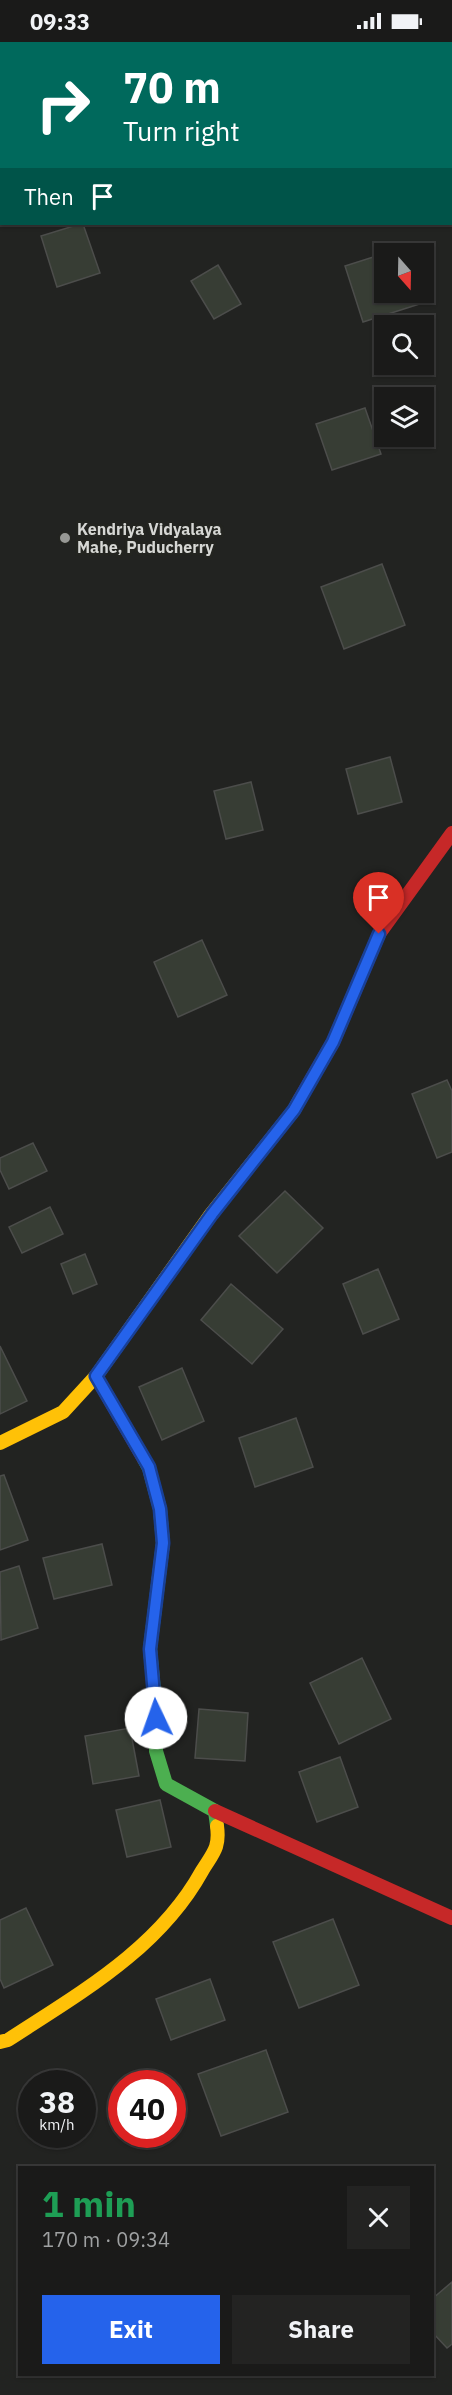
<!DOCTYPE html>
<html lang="en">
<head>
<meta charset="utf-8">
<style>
  :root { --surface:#1a1a19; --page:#232322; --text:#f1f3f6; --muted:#9fa1a2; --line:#383838; --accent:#2563eb }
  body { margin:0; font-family:"IBM Plex Sans",sans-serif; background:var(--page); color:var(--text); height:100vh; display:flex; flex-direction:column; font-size:22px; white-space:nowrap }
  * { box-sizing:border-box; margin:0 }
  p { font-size:20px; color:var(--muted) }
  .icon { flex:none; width:33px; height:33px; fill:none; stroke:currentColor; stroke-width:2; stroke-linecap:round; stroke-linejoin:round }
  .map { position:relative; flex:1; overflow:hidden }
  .details { position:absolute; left:18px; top:2124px; width:416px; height:210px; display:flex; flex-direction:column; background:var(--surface); border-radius:0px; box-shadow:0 2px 4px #0004,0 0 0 2px var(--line) }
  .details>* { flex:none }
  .banner { position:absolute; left:0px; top:0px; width:453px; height:183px; box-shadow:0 2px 4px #0004,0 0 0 2px var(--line); background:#00695c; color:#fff; overflow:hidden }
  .needle { width:39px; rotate:160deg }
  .buttons { position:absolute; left:374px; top:201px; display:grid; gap:12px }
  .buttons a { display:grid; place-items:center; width:60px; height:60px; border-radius:0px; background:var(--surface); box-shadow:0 2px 4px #0004,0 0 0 2px var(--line); font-size:30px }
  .speed { position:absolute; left:18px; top:2028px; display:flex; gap:12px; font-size:30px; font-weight:700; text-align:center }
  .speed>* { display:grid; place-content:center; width:78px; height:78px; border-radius:50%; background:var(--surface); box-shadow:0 2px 4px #0004,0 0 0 2px var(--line); line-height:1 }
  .speed small { font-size:15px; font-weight:400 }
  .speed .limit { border:9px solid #d22; background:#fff; color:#111 }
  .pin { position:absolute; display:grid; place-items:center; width:51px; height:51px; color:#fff; margin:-62px -26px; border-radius:50% 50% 50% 0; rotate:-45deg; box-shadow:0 0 6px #0007 }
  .pin .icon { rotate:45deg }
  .me { position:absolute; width:66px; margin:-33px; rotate:357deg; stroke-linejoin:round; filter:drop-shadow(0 0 4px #0008) }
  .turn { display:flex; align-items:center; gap:21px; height:126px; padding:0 24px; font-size:27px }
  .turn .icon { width:78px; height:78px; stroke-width:2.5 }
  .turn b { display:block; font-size:42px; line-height:51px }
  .then { display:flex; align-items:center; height:57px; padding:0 24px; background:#0003; gap:12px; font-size:22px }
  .round { display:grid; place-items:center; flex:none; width:63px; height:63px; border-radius:0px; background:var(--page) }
  .headline { display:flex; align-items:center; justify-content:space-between; height:102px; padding:0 24px }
  h1 { font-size:36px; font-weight:700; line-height:45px; color:#1e9e55 }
  .action { display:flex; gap:12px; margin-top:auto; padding:12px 24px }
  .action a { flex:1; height:69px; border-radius:0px; background:var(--accent); color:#fff; font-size:24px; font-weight:700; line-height:69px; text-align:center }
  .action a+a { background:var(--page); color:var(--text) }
  .status { display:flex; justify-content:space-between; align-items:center; height:42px; padding:0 30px; background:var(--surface); direction:ltr }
  .status svg { height:16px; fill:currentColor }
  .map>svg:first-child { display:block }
</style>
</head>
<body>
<div class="status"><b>09:33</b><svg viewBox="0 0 49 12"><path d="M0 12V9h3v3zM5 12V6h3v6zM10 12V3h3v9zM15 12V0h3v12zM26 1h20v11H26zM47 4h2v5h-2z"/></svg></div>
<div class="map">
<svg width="452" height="2353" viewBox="0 0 452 2353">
  <rect width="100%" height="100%" fill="#222321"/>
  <g fill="#373d34" stroke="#4c4d4b" stroke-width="1.5">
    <polygon points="80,182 83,182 100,231 57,245 41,194"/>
    <polygon points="411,203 414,212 384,212 384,250 423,250 423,239 429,259 363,280 345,224"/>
    <polygon points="218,223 241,262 214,277 191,239"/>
    <polygon points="365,366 381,412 332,428 316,382"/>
    <polygon points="382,522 405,583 344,607 321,545"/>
    <polygon points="390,715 402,760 358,772 346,727"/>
    <polygon points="251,740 263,788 226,797 214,749"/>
    <polygon points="202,898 227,953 178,975 154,920"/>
    <polygon points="447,1038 452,1049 452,1110 437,1116 412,1052"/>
    <polygon points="33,1101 47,1129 9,1147 0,1128 0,1116"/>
    <polygon points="285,1149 323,1186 277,1231 239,1194"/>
    <polygon points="50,1165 63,1192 22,1211 9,1185"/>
    <polygon points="85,1212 97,1242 73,1252 61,1222"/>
    <polygon points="378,1227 399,1277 363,1292 343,1242"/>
    <polygon points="231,1242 283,1287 252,1322 201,1278"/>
    <polygon points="0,1304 27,1359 0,1372"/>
    <polygon points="182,1326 204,1379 162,1398 139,1345"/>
    <polygon points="296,1376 313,1425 255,1445 239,1396"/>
    <polygon points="4,1433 28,1498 0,1508 0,1434"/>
    <polygon points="102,1502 112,1543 54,1557 43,1516"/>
    <polygon points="19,1524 38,1586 1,1598 0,1530"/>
    <polygon points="362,1616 391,1677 339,1702 310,1641"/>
    <polygon points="199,1667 248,1671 245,1719 195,1716"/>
    <polygon points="130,1686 139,1734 93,1742 85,1694"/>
    <polygon points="340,1715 358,1765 317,1780 299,1730"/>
    <polygon points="160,1758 171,1805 127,1815 116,1768"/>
    <polygon points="26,1866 53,1923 4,1946 0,1937 0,1878"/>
    <polygon points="333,1877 359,1943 299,1966 273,1900"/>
    <polygon points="210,1937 225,1978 171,1998 156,1957"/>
    <polygon points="266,2008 288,2070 221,2094 198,2032"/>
    <polygon points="452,2240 452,2302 447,2306 432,2290 432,2257"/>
  </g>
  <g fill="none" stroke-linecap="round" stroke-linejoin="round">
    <polyline stroke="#4caf50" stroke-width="14" points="144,1417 149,1426 160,1467 163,1501 150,1607 155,1659 156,1709 166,1742 215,1769 217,1784"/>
    <g stroke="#ffc107" stroke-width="14">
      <polyline points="0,1401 63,1370 96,1334 211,1172 294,1068 300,1057"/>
      <path d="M0,2000L8,1998C80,1951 159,1907 202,1829C213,1811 220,1806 217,1784"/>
    </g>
    <g stroke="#c62828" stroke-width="14">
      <polyline points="300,1057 333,1000 379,892 452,791"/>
      <polyline points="96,1334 144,1417"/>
      <polyline points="215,1769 452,1876"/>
    </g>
  </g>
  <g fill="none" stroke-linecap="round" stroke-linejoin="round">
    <g stroke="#184099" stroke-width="15">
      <polyline id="route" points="156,1676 150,1607 163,1501 160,1467 149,1425 96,1334 212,1172 294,1068 333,1000 379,892"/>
    </g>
    <use href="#route" stroke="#2563eb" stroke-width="10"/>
  </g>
  <circle fill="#979895" stroke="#232420" stroke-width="2" cx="65" cy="496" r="6"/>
  <g text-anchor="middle" stroke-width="6" stroke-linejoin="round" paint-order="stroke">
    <g font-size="16" font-weight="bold" fill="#d6d7d4" stroke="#232420" text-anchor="start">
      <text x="77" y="493">Kendriya Vidyalaya<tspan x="77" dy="18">Mahe, Puducherry</tspan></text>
    </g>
  </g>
</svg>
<div class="buttons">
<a><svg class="needle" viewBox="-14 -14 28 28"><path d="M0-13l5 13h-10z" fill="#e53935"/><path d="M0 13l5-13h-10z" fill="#9fa1a2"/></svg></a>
<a><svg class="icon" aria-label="search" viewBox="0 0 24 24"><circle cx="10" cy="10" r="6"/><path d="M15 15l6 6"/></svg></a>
<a><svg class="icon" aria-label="layers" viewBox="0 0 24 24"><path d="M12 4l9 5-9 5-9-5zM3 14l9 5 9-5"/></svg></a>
</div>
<div class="speed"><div>38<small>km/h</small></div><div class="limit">40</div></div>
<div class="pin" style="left:379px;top:892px;background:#d93025"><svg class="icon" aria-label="arrive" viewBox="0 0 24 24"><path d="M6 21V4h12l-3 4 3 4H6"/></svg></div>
<svg class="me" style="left:156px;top:1676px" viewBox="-20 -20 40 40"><circle r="19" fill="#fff"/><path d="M0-13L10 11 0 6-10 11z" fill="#2563eb"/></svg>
<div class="banner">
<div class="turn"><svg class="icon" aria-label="right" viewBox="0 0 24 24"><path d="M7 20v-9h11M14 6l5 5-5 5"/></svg><div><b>70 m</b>Turn right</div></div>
<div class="then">Then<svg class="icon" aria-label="arrive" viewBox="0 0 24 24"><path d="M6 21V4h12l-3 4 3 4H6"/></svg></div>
</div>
<section class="details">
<div class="headline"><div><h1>1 min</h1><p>170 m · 09:34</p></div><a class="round"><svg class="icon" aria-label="close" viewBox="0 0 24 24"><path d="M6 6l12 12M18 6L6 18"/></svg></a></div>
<div class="action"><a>Exit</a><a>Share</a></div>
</section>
</div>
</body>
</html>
